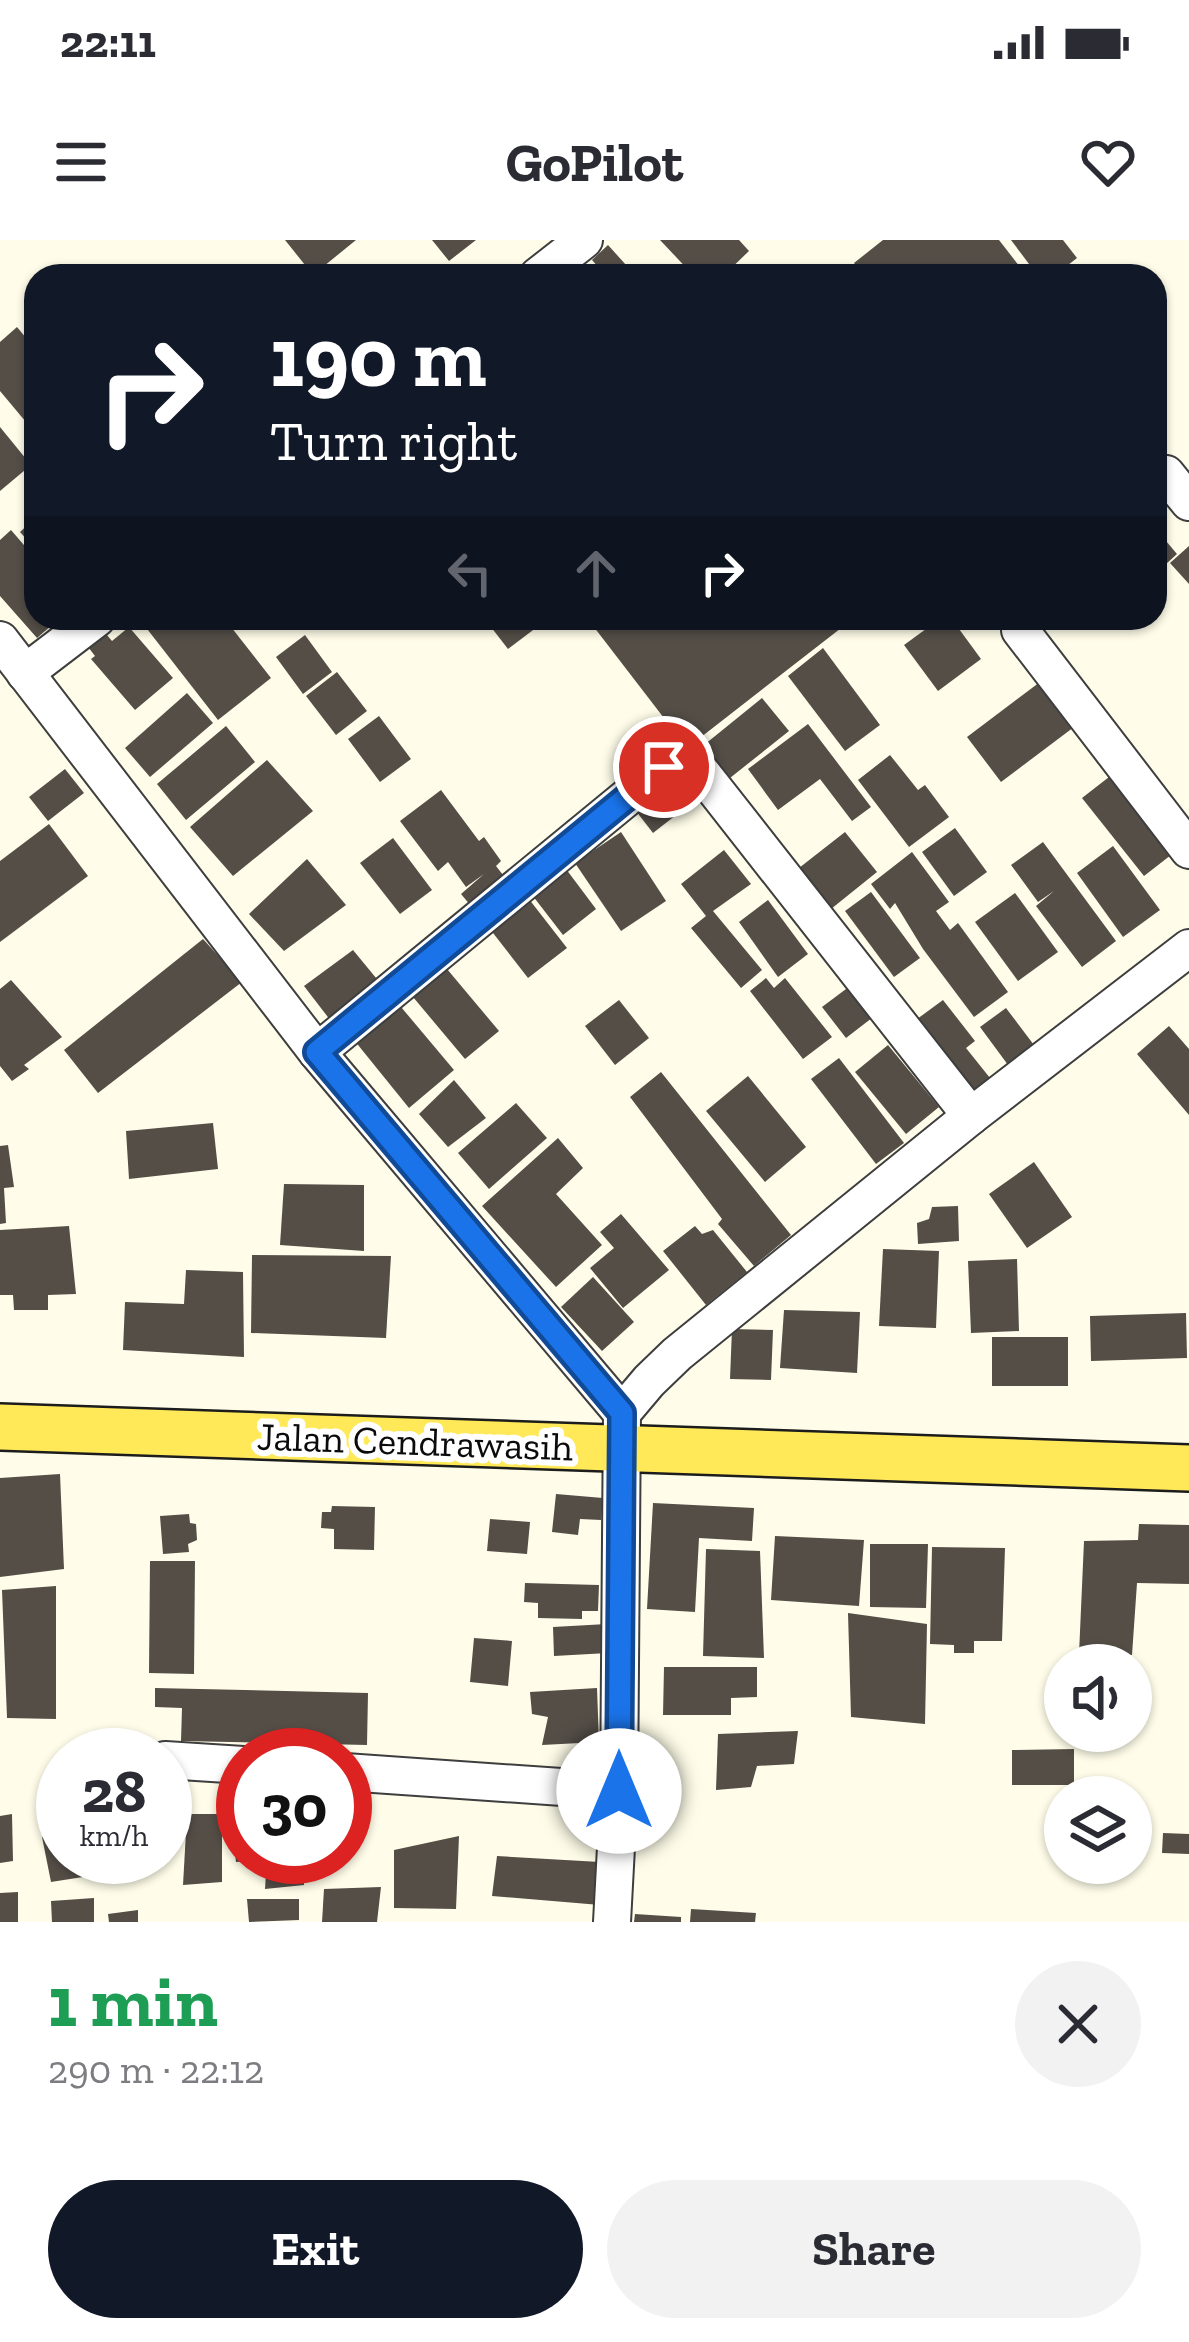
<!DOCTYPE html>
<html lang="en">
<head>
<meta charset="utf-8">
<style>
  :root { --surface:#fff; --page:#f2f2f3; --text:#2b2b33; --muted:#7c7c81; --accent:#111827 }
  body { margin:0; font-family:"Zilla Slab",serif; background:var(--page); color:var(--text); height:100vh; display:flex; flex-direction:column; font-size:45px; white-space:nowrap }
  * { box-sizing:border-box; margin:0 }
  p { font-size:39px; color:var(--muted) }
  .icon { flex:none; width:66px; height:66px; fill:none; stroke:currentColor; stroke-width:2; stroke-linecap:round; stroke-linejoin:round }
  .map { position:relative; height:1682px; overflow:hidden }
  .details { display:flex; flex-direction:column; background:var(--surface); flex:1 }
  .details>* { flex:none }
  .hud { position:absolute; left:24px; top:24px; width:1143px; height:366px; border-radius:36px; box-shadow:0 3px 9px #0004; background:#111827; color:#fff; overflow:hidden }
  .fabs { position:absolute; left:1044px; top:1404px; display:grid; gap:24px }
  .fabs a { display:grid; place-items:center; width:108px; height:108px; border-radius:50%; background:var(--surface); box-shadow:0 3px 9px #0004; font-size:60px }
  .speed { position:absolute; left:36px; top:1488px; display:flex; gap:24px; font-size:60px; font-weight:700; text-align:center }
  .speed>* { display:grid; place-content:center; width:156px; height:156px; border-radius:50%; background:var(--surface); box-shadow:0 3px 9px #0004; line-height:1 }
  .speed small { font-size:30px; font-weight:400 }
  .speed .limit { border:18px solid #d22; background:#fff; color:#111 }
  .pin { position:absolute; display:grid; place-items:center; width:102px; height:102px; color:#fff; margin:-51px; border:6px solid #fff; border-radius:50%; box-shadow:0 3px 12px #0007 }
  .me { position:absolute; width:132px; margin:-66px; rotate:0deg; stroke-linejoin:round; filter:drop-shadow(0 0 9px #0008) }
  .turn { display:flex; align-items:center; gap:42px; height:252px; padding:0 48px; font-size:54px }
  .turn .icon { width:156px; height:156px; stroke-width:2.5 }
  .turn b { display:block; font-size:84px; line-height:102px }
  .lanes { display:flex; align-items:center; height:114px; padding:0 48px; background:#0003; justify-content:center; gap:60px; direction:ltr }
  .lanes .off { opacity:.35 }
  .round { display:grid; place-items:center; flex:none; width:126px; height:126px; border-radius:63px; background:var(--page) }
  .head { display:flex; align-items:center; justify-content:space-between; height:204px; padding:0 48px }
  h1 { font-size:72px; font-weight:800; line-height:90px; color:#1e9e55 }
  .button { display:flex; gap:24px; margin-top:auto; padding:24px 48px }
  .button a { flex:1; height:138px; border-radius:72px; background:var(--accent); color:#fff; font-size:48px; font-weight:800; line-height:138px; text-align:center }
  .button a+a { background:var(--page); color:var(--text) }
  .status { display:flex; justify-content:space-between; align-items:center; height:84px; padding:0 60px; background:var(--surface); direction:ltr }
  .status svg { height:33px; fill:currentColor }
  header { display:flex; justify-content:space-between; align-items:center; height:156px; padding:0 48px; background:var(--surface); font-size:54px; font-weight:800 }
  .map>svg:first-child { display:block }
</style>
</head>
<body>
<div class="status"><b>22:11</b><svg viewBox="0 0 49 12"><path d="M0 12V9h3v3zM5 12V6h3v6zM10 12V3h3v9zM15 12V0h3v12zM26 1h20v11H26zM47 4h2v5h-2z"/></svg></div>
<header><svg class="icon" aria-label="menu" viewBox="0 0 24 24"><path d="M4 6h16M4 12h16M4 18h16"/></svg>GoPilot<svg class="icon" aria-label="heart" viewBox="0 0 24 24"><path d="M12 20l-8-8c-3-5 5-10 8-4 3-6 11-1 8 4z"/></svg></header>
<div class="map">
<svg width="1189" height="1682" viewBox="0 0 1189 1682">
  <rect width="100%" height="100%" fill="#fffde9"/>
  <g fill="#544e47">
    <polygon points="285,0 356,0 313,35"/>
    <polygon points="432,0 476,0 449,21"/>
    <polygon points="660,0 739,0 749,11 723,36 694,36"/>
    <polygon points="883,0 999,0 1027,36 864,36 854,23"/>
    <polygon points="1011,0 1063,0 1077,18 1054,36 1038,36"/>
    <polygon points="608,5 636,36 606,36 592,20"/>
    <polygon points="17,87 36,110 36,194 0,151 0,102"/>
    <polygon points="0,187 31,225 0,251"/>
    <polygon points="36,277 36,310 20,292"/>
    <polygon points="1155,288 1177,314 1155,334"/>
    <polygon points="11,290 36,319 36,378 60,378 37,398 0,356 0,300"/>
    <polygon points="1189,306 1189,344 1170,323"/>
    <polygon points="153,378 224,378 271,438 218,480 144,385"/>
    <polygon points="484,378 549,378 508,409"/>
    <polygon points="587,378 854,378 687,508"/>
    <polygon points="941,378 951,378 981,419 938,451 904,405"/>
    <polygon points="129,387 173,438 135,470 91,419 95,416 85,403 102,389 112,401"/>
    <polygon points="305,395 332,432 303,454 276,417"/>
    <polygon points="823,408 880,485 845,511 788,436"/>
    <polygon points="337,432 367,471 336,495 306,456"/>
    <polygon points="1048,436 1082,481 1001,542 967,497"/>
    <polygon points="187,453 213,483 150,537 125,508"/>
    <polygon points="762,458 789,491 730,538 704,505"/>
    <polygon points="379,476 411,519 380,542 348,499"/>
    <polygon points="808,484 871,567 852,581 820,539 778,570 748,529"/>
    <polygon points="226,486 255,522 186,580 157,544"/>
    <polygon points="890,515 918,550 925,545 949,577 909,607 858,540"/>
    <polygon points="267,520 313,571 233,636 190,587"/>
    <polygon points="65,529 84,553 48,581 29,557"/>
    <polygon points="671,530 694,561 653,593 629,562"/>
    <polygon points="1118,530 1180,608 1144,636 1082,558"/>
    <polygon points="441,550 479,601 484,597 501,621 496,626 514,649 481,678 461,654 484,634 466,647 448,622 438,631 400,581"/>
    <polygon points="49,584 88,636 0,702 0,621"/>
    <polygon points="955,588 987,632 954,656 922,612"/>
    <polygon points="621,592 666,661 621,691 575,623"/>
    <polygon points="845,592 877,632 831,669 799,628"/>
    <polygon points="393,598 432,650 400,674 360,623"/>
    <polygon points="1043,602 1116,701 1082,727 1036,666 1054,651 1038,662 1011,625"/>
    <polygon points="1113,606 1160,670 1123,697 1077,633"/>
    <polygon points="724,610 751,644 713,671 762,730 741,748 691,688 706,676 681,644"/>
    <polygon points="912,612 949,662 936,671 950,690 958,683 1008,752 974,777 923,709 895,663 890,669 871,644"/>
    <polygon points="307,619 346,665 284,711 249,674"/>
    <polygon points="563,625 596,669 563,695 529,651"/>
    <polygon points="871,652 920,718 894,737 845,671"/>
    <polygon points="1015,653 1058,712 1018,741 975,682"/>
    <polygon points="525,654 567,708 528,738 486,684"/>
    <polygon points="768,660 808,714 778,737 739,682"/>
    <polygon points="203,699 242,742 98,853 64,810"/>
    <polygon points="353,710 381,744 334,785 304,746"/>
    <polygon points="447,729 499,791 465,819 413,757"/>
    <polygon points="766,738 774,748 785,738 832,797 803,819 750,751"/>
    <polygon points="11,740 62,797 24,825 29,829 12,841 0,826 0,749"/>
    <polygon points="858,740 881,771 846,798 822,767"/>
    <polygon points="619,760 649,798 615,825 585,786"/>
    <polygon points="943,760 975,801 966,808 994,843 975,859 913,782"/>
    <polygon points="396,761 454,830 409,868 354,800"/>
    <polygon points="1006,768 1037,809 1011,829 980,787"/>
    <polygon points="1169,786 1189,809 1189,875 1137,814"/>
    <polygon points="888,805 939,867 906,894 855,832"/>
    <polygon points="839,818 904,903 876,924 811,839"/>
    <polygon points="661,832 791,995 754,1026 718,984 722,979 630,857"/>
    <polygon points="748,836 806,907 765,942 706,871"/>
    <polygon points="454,840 486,878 448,907 419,874"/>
    <polygon points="516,863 547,898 489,949 458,913"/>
    <polygon points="213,883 218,929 129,939 126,891"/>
    <polygon points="558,898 583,928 556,954 602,1005 556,1047 482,966"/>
    <polygon points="8,905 14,947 4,948 6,983 0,984 0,906"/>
    <polygon points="1034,922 1072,977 1027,1008 989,954"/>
    <polygon points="284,944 364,945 364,1011 280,1005"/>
    <polygon points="958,966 959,1001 918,1004 917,983 929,979 932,967"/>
    <polygon points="621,974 669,1030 623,1068 590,1028 614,1008 600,992"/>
    <polygon points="69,986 76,1054 48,1055 48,1070 14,1070 13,1055 0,1055 0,990"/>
    <polygon points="695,986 702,994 713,990 747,1032 706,1065 663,1011"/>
    <polygon points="883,1009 939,1011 936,1088 879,1086"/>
    <polygon points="252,1015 391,1016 386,1098 251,1093"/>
    <polygon points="1017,1019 1019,1091 971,1093 968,1021"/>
    <polygon points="186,1030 243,1032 244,1117 123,1110 125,1062 184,1064"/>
    <polygon points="593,1037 634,1082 602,1111 561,1067"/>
    <polygon points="784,1070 860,1072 857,1133 780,1128"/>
    <polygon points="1186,1073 1187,1118 1091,1121 1090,1076"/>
    <polygon points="732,1089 773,1090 771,1140 730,1139"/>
    <rect x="992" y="1097" width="76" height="49"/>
    <polygon points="60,1234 64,1329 0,1337 0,1238"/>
    <polygon points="556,1254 603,1258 601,1280 580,1279 578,1295 552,1292"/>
    <polygon points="653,1263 754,1268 752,1301 699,1298 695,1372 647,1369"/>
    <polygon points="332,1266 375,1267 374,1310 334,1309 334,1289 321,1288 322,1272 331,1272"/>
    <polygon points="189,1274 190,1283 196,1284 197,1300 188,1304 189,1312 163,1314 160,1276"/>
    <polygon points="490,1279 530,1282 527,1314 487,1311"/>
    <polygon points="1139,1284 1189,1285 1189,1344 1137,1343 1132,1415 1079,1414 1084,1301 1138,1300"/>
    <polygon points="775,1296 864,1300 859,1366 771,1360"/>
    <polygon points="870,1304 928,1304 926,1368 870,1367"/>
    <polygon points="932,1307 1005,1308 1002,1401 974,1401 974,1413 954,1413 954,1405 930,1404"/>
    <polygon points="706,1309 760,1311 764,1418 703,1416"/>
    <polygon points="150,1321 195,1321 194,1434 149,1433"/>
    <polygon points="525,1343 599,1345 598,1371 582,1371 582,1379 538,1378 538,1363 524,1362"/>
    <polygon points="56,1346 56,1479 7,1478 2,1350"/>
    <polygon points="848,1373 927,1384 925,1484 851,1477"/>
    <polygon points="607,1384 608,1413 554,1416 553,1387"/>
    <polygon points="474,1398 512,1401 508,1446 470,1442"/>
    <polygon points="664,1427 757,1427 757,1457 731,1458 731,1475 663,1475"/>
    <polygon points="155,1448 368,1453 367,1505 181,1501 182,1468 155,1467"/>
    <polygon points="597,1448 599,1502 542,1505 548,1477 532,1474 530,1452"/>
    <polygon points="798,1491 794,1524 757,1526 751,1547 716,1550 718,1494"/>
    <polygon points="1074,1509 1074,1545 1012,1545 1012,1510"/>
    <polygon points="12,1574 13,1621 0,1623 0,1576"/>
    <polygon points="187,1574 222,1574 222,1642 183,1645"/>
    <polygon points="243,1583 243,1617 262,1617 262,1620 236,1622 232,1585"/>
    <polygon points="63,1593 63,1617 102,1617 102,1634 51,1642 42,1597"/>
    <polygon points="1163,1593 1189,1594 1189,1614 1162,1613"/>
    <polygon points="459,1596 456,1669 394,1668 394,1610"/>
    <polygon points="497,1616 600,1622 600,1665 492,1656"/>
    <polygon points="267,1617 304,1617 304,1645 265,1649"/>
    <polygon points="381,1647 377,1682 322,1682 324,1649"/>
    <polygon points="18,1652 18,1682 0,1682 0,1653"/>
    <polygon points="94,1658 94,1682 52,1682 51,1661"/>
    <polygon points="247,1659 299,1659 299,1680 249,1682"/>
    <polygon points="691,1669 756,1673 755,1682 690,1682"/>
    <polygon points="138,1670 138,1682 109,1682 108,1674"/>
    <polygon points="635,1674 681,1677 681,1682 634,1682"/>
  </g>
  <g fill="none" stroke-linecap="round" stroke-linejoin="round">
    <g stroke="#3e3e3e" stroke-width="40">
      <g id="minor">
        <polyline points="538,36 584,0"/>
        <polyline points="1166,234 1189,262"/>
        <polyline points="1020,390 1189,610"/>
        <polyline points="0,400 317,812 622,1173"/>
        <polyline points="25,433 97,378"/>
        <polyline points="317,812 664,527 684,520 701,532 971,876"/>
        <polyline points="165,1520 243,1525"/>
        <polyline points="345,1532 619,1551"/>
        <polyline points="612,1682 619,1551 622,1173 649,1141 677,1114 971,876 1189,708"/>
      </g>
    </g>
    <g stroke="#1c1c1c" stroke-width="50">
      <polyline id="major" points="0,1187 1189,1228"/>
    </g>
    <use href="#minor" stroke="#fff" stroke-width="36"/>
    <use href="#major" stroke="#ffe959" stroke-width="45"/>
  </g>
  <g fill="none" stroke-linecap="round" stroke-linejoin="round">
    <g stroke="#114b97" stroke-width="30">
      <polyline id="route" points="619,1551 622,1173 317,812 664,527"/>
    </g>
    <use href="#route" stroke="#1a73e8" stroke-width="21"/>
  </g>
  <g text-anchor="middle" stroke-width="12" stroke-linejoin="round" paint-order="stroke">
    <g font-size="39" fill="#0b0b0b" stroke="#fff">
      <text transform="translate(415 1201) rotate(2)" y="14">Jalan Cendrawasih</text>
    </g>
  </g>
</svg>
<div class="fabs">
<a><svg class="icon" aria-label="sound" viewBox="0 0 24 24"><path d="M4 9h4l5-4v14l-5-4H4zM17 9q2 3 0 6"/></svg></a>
<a><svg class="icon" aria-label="layers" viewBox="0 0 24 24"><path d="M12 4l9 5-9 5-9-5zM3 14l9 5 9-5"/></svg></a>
</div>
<div class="speed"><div>28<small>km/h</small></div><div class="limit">30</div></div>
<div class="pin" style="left:664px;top:527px;background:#d93025"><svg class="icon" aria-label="arrive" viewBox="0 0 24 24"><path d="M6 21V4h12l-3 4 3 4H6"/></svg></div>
<svg class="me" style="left:619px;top:1551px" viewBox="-20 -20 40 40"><circle r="19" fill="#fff"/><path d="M0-13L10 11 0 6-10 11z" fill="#1a73e8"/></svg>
<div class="hud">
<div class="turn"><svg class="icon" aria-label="right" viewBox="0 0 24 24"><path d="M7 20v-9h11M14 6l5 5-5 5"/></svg><div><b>190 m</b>Turn right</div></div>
<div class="lanes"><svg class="icon off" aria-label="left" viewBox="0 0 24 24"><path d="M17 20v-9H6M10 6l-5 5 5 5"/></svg><svg class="icon off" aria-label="ahead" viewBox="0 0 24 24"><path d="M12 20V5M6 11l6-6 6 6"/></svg><svg class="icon" aria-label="right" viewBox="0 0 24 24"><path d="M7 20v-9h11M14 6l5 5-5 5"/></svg></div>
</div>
</div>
<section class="details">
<div class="head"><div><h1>1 min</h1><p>290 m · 22:12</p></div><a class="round"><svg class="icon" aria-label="close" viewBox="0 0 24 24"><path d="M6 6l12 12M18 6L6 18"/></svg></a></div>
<div class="button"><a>Exit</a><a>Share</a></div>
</section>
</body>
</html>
